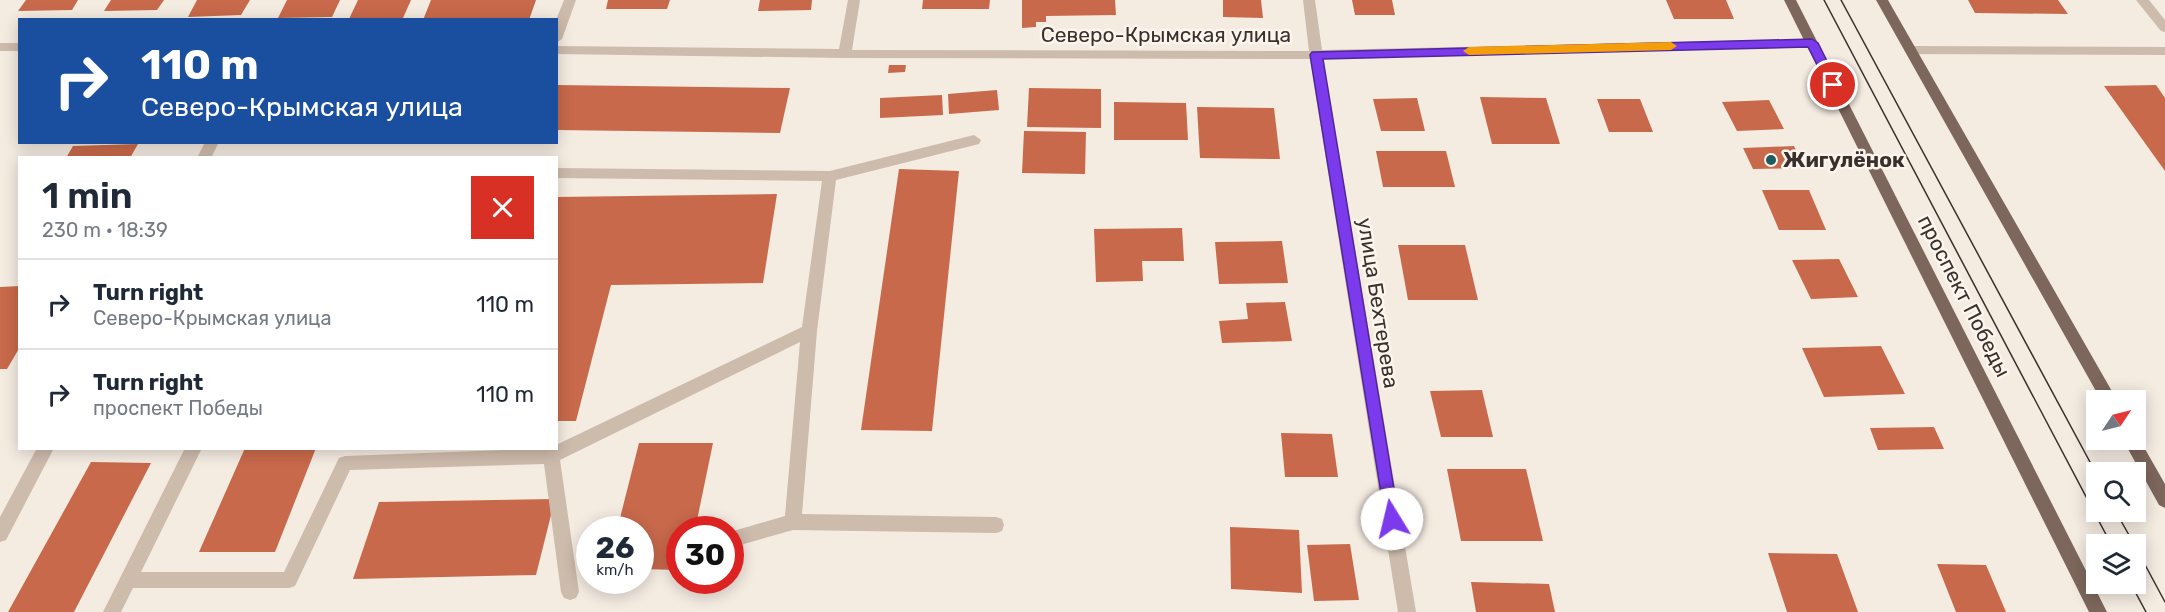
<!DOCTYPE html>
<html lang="en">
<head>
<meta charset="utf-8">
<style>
  :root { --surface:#fff; --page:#f2f2f3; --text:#1f2937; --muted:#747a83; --line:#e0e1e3 }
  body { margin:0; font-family:Rubik,sans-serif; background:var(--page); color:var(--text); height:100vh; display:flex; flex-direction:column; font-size:22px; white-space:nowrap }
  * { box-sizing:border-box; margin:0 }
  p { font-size:20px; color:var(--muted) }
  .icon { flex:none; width:33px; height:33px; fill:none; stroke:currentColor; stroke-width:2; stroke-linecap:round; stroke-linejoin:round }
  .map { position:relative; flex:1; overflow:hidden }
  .side { position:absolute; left:18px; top:156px; width:540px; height:294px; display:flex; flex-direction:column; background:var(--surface); border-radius:0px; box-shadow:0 3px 15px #0003 }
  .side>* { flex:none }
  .banner { position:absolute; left:18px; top:18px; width:540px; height:126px; border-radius:0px; box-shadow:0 3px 15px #0003; background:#1a4fa0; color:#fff; overflow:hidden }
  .needle { width:39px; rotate:55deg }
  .fabs { position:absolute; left:2086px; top:390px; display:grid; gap:12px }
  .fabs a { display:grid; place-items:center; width:60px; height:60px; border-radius:0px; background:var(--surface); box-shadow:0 3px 15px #0003; font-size:30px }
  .speed { position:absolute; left:576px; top:516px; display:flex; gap:12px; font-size:30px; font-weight:700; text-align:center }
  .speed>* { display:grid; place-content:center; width:78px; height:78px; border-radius:50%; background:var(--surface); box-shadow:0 3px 15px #0003; line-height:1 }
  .speed small { font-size:15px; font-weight:400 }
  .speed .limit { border:9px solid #d22; background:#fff; color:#111 }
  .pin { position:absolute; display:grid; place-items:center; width:51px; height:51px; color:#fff; margin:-26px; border:3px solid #fff; border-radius:50%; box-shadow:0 2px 6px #0007 }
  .me { position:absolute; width:66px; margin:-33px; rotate:351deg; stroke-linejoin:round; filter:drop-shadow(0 0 4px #0008) }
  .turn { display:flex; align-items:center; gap:21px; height:126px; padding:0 24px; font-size:27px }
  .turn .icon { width:78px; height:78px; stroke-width:2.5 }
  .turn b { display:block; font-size:42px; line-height:51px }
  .round { display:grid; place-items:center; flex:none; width:63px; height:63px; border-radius:0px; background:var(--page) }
  .head { display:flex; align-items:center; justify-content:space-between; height:102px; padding:0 24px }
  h1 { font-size:36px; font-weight:600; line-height:45px }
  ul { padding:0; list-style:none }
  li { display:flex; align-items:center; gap:18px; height:90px; padding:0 24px; border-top:2px solid var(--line) }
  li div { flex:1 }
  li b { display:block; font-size:22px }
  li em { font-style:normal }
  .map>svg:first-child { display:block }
</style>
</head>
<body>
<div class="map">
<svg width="2165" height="612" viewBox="0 0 2165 612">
  <rect width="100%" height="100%" fill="#f4ebe1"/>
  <g fill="#c8694b">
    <polygon points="26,0 78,0 72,10 18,11"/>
    <polygon points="111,0 164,0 157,10 104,11"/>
    <polygon points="197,0 250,0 241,15 188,17"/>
    <polygon points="287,0 340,0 332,17 278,18"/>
    <polygon points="358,0 411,0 403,18 349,19"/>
    <polygon points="431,0 536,0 529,20 423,20"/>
    <polygon points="608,0 670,0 667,9 606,9"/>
    <polygon points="760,0 812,0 811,10 758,11"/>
    <polygon points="923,0 990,0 989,9 922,9"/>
    <polygon points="1022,0 1115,0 1116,15 1046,16 1046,22 1036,22 1036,27 1022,28"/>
    <polygon points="1223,0 1261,0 1263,18 1223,17"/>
    <polygon points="1352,0 1392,0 1395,15 1355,15"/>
    <polygon points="1666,0 1726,0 1734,19 1674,19"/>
    <polygon points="1968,0 2058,0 2068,14 1975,13"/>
    <polygon points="889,65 906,65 905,72 888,73"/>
    <polygon points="556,85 790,88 780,133 556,130"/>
    <polygon points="2156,85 2165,98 2165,171 2104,86"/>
    <polygon points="1029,88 1101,89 1101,128 1027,127"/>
    <polygon points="997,90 999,110 949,114 948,94"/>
    <polygon points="942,95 943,115 880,118 880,98"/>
    <polygon points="1480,97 1546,98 1560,144 1492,144"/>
    <polygon points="1417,98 1425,131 1381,131 1373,99"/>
    <polygon points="1597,99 1640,99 1653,132 1609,132"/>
    <polygon points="1769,100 1784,129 1737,131 1722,102"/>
    <polygon points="1114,102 1186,103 1188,140 1114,140"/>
    <polygon points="1197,107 1274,108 1280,159 1200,158"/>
    <polygon points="1024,131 1086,132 1085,174 1022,173"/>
    <polygon points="138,144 130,158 66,158 73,146"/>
    <polygon points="1794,146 1804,168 1753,169 1743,148"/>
    <polygon points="1376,151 1446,151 1455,187 1383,187"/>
    <polygon points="899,169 959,171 932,431 861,430"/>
    <polygon points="1762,190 1809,190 1826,230 1779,230"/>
    <polygon points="777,194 763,283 611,285 576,421 556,421 556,197"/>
    <polygon points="1182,228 1184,261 1142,261 1143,281 1096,282 1094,229"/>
    <polygon points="1282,241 1288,283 1219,284 1215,242"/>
    <polygon points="1398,245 1465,245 1478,300 1408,300"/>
    <polygon points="1839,259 1858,297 1811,299 1792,260"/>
    <polygon points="20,286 20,347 7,369 0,369 0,287"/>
    <polygon points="1285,302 1292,341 1222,343 1219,321 1248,319 1246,303"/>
    <polygon points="1881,346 1905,394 1824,397 1802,348"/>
    <polygon points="1482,390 1493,437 1441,437 1430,391"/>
    <polygon points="1934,427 1944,449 1878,450 1870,428"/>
    <polygon points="1281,433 1332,434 1338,477 1285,477"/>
    <polygon points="639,443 713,443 695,530 680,530 680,570 640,569 640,530 617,530"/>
    <polygon points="245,448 316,448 275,552 199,552"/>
    <polygon points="91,462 151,463 74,612 8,612"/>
    <polygon points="1447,469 1526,469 1543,541 1461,541"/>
    <polygon points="555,499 536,575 353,579 379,502"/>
    <polygon points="1230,527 1299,530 1302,593 1231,589"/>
    <polygon points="1350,544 1359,600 1314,601 1307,545"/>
    <polygon points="1768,553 1837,554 1858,612 1787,612"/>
    <polygon points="1937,564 1986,565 2006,612 1956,612"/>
    <polygon points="1471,582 1549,584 1555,612 1476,612"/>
  </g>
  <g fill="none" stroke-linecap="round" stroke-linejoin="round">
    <polygon fill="#cdbbac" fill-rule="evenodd" points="974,135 981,140 979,144 836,180 817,331 802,514 996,517 1002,519 1004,525 1002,531 996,533 793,530 730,548 730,532 785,516 800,342 560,460 579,592 576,598 570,600 564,598 561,592 544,464 350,470 295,586 289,588 133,588 121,612 103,612 185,448 202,448 141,572 284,572 339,458 345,456 556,448 556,445 802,327 822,181 556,178 556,168 830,171"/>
    <g fill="#cdbbac" fill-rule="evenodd">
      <polygon points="564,0 576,0 562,39 556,43 556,20"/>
      <polygon points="848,0 860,0 852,50 1309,51 1303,0 1315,0 1322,50 1812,39 1818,43 1812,47 1323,59 1416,612 1398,612 1310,59 845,58 556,54 556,46 839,49"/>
      <polygon points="2136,0 2149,0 2165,20 2165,32 2161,31"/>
      <rect x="0" y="43" width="20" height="8"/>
      <polygon points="1910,46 2165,47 2165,55 1910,54 1904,50"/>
      <polygon points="205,142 219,142 211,158 197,158"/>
      <polygon points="37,448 54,448 6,540 0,542 0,517"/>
    </g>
    <g fill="#7d675c" fill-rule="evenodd">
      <polygon points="1784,0 1796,0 2107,612 2089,612"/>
      <polygon points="1876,0 1888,0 2117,400 2101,400"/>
      <polygon points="2137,435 2165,484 2165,508 2159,505 2123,440 2136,440"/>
    </g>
    <g stroke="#3b302b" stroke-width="1.5">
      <polyline points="1824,0 2111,544"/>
      <polyline points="1841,0 2097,475"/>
      <polyline points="2116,512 2134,544"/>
      <polyline points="2136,548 2165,602"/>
      <polyline points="2131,584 2146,612"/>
    </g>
  </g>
  <polygon fill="#7c3aed" stroke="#51269a" stroke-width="1.5" points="1812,39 1818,43 1839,85 1837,88 1829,88 1808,47 1323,59 1399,519 1397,524 1392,526 1386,524 1310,55 1312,52"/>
  <polygon fill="#f59e0b" points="1671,42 1677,46 1671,50 1469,55 1463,51 1469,47"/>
  <circle fill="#1f5a5e" stroke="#fbf5ee" stroke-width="2" cx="1771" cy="160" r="6"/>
  <g text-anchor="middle" stroke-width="5" stroke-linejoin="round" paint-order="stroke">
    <g font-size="21" fill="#3b302b" stroke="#fbf5ee">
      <text x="1166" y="42">Северо-Крымская улица</text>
      <text transform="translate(1964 296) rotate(63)" y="7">проспект Победы</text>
      <text transform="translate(1378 303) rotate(81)" y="7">улица Бехтерева</text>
    </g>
    <g font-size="21" font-weight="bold" fill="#3b302b" stroke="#fbf5ee" text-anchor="start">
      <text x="1783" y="167">Жигулёнок</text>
    </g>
  </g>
</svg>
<div class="fabs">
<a><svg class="needle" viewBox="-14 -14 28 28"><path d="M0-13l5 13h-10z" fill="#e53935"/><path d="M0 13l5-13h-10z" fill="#747a83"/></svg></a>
<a><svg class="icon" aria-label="search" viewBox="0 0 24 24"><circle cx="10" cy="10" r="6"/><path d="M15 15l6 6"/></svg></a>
<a><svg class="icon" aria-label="layers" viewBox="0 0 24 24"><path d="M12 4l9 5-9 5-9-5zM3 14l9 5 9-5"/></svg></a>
</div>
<div class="speed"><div>26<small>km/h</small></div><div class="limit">30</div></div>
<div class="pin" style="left:1833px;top:85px;background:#d93025"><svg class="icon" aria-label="arrive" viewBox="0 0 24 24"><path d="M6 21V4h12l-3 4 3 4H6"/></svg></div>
<svg class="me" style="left:1392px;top:519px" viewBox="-20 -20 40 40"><circle r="19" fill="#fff"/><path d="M0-13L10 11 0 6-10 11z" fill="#7c3aed"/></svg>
<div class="banner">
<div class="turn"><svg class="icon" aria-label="right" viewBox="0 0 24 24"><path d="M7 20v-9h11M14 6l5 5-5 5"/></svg><div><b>110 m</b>Северо-Крымская улица</div></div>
</div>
<section class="side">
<div class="head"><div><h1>1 min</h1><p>230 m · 18:39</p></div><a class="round" style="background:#d93025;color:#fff"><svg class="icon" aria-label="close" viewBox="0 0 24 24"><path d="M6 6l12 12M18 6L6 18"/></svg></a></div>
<ul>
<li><svg class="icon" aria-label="right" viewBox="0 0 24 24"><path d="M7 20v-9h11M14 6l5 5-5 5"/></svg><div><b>Turn right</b><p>Северо-Крымская улица</p></div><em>110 m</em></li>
<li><svg class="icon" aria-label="right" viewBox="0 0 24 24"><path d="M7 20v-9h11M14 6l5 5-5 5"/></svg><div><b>Turn right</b><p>проспект Победы</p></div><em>110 m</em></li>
</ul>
</section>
</div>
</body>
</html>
